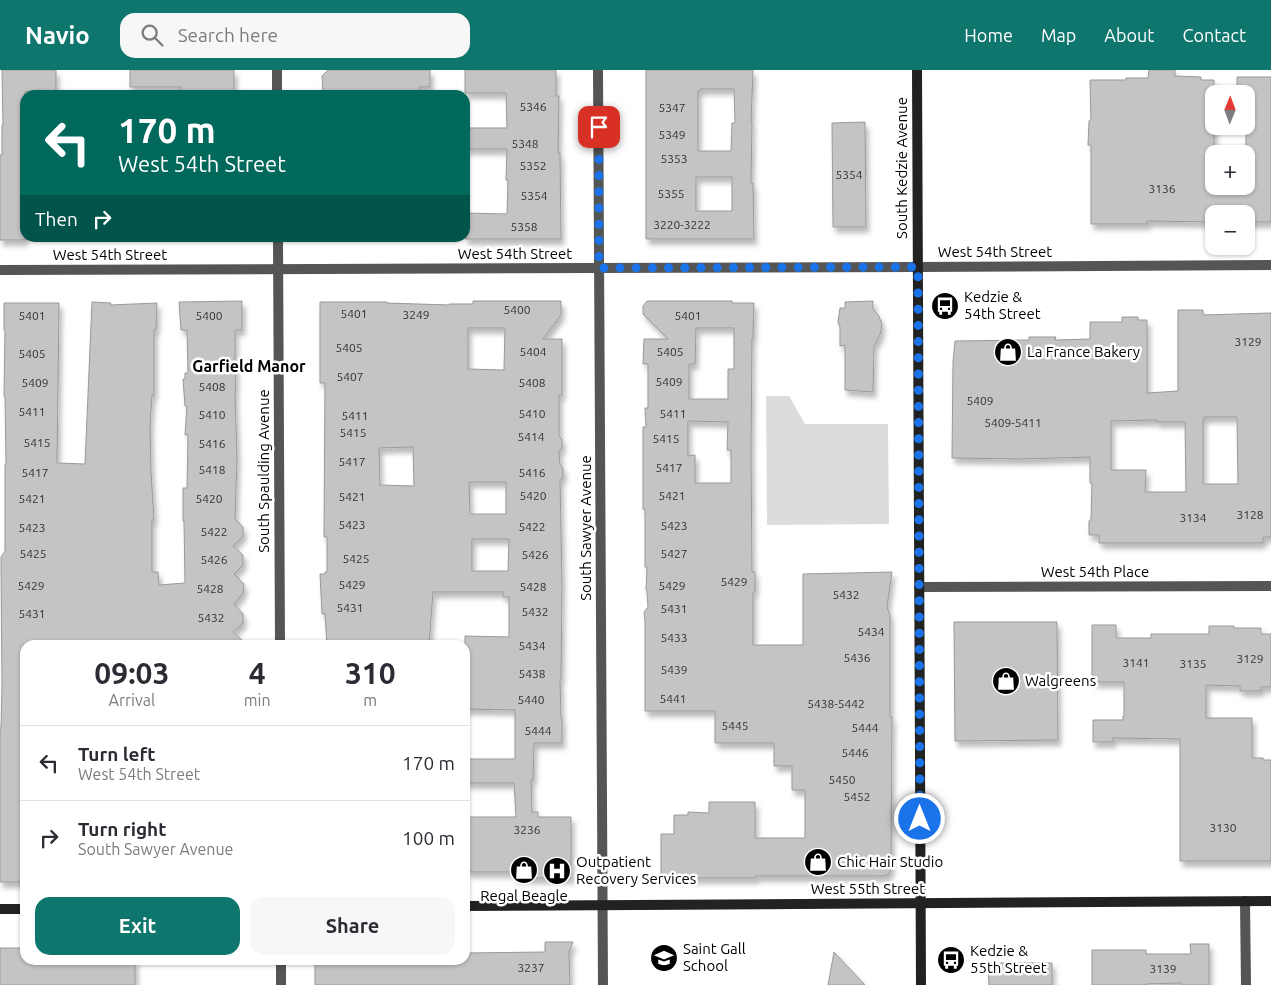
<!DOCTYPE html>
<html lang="en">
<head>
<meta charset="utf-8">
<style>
  :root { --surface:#fff; --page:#f7f7f7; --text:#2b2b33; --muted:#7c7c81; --line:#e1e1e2; --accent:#0f766e }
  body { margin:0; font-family:Ubuntu,sans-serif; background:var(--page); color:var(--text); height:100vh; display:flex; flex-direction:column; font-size:19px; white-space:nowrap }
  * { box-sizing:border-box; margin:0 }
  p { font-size:16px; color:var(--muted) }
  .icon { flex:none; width:28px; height:28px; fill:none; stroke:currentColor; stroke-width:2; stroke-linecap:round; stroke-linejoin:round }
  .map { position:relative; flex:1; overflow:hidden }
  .panel { position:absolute; left:20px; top:570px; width:450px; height:325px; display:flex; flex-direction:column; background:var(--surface); border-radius:15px; box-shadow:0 1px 4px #0004 }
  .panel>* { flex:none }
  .guide { position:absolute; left:20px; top:20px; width:450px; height:152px; border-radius:15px; box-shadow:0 1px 4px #0004; background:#00695c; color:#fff; overflow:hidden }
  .needle { width:32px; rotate:1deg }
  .fabs { position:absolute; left:1205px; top:15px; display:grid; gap:10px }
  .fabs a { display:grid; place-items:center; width:50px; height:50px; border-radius:10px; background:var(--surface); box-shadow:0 1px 4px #0004; font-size:25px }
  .pin { position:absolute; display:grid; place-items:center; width:42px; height:42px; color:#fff; margin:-21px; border-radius:10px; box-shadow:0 2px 8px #0006 }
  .me { position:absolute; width:55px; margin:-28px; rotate:0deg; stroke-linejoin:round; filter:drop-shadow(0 0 4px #0008) }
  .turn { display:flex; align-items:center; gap:18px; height:105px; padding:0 15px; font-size:22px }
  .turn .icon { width:65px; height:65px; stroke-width:2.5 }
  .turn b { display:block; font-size:35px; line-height:42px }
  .then { display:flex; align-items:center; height:48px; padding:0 15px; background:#0003; gap:10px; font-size:19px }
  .eta { display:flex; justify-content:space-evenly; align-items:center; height:85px; text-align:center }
  .eta b { font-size:30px; font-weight:700; line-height:35px }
  .cta { display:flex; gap:10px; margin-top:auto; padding:10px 15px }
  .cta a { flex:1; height:58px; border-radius:15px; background:var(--accent); color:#fff; font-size:20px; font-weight:700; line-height:58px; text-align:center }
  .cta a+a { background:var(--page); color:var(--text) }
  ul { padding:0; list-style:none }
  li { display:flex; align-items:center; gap:15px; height:75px; padding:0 15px; border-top:1px solid var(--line) }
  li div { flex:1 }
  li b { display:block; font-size:19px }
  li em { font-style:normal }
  header { display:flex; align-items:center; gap:30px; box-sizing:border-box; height:70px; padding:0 25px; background:var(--accent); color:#fff }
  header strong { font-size:24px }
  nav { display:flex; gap:28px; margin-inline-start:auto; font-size:18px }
  .search { width:350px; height:45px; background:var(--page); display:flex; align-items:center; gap:12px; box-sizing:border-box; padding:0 18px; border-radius:15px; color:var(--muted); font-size:19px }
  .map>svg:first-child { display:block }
</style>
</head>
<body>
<header>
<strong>Navio</strong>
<div class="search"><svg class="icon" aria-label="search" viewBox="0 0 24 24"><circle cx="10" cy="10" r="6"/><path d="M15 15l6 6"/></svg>Search here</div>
<nav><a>Home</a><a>Map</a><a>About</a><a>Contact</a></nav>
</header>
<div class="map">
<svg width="1271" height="915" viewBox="0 0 1271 915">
  <defs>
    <filter id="shadow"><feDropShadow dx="3" dy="5.5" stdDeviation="2.5" flood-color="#0004"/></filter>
  </defs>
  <rect width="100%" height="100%" fill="#fff"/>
  <polygon fill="#dcdcdc" points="766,326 789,326 805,354 888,354 889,454 767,455"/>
  <g fill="#c4c4c4" stroke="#999" fill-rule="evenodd" filter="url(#shadow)">
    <polygon points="2,0 56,0 56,22 25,22 25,170 0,170 0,85 2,85 2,55 3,55"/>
    <polygon points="130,0 234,0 234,21 181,21 181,17 130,17"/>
    <polygon points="328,0 430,0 430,17 420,17 420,25 323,25 322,6"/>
    <polygon points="465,0 556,0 556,26 559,26 558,83 560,83 561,169 465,169 465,143 507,144 508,110 506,110 507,79 465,79 465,58 507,58 506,23 465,23"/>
    <path d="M646,0H753L751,53H752L751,113H753L754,169H646ZM700,19H734L735,53H732L731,81H698V21H700ZM696,107H732V141H696Z"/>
    <polygon points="1149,0 1175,0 1175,6 1201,7 1201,10 1214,10 1214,116 1246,116 1246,24 1237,24 1237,7 1271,7 1271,152 1246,152 1246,144 1214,144 1214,152 1147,151 1147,154 1091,154 1091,75 1088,75 1089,51 1091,49 1090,10 1126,10 1126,8 1148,8"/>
    <polygon points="865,52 866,157 833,157 832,53"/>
    <polygon points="242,231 242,260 235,260 235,301 236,301 235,326 237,387 235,449 243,457 243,466 233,476 243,485 243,495 234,504 244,514 243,523 234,534 243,544 243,553 233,562 247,575 25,575 25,674 22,674 23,736 25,736 25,812 0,812 0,658 1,658 2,615 1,496 1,487 5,481 5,395 6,393 5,326 4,326 5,260 4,260 4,233 59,233 57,393 85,394 92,232 111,233 110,235 157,233 156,260 154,260 154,325 152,325 150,356 151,401 154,450 152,450 152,502 158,502 159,515 185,513 184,451 183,451 183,418 187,418 188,365 185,365 187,336 185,336 183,309 185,309 185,303 188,303 187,260 181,260 179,232"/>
    <path d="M473,231H561V245L543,269H562V325H559V366L562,369V378L559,381L560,395L563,398V408L560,410L562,513L561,608L560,610L561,648H562V673H534L533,710H531L532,742H538V747H571V808H514V802H467V747H516L514,713H465V689H515V640L465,639V566L509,567V527H503V522H433L429,575H327L325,544H322L320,504H325V502H327V467H324L325,313H320V232H387V233L449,235V234H473ZM468,258H505L504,300L468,299ZM413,377L414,416L380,415L379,378ZM469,412H506V444H470ZM472,469H509L508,501H472Z"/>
    <path d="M647,231H732V233H754L753,268H752L751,383L752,502H755V522H753V575H803V504L892,502L887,537L890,545V647H892L891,799L889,804L884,806H755V808H661V764H674V745H688V742L709,743V732H755V768H805V720H792V696H774V673H715V641H645V551L644,542L648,537L647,521L646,520L647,497H645V439H643V357H646L645,338H648V294H643L644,269H668L643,244V236ZM696,258H734V299H728V329H689V294H695ZM688,351L728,352L727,380H731V413H695V385L688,386Z"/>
    <polygon points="873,231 873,239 879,246 882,255 880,265 874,276 873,322 845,320 845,275 840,276 840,257 838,252 840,238 845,238 845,232"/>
    <path d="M1178,240H1203V245L1271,243V467H1263V473H1099V465H1089V451L1091,449L1092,413H1090V387L1021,389L952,388L953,292L955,271L1029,270V267H1056L1055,270L1090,269V252H1122V247H1138V250H1147V323L1178,321ZM1204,347H1237L1238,414H1203V350H1204ZM1157,350V352H1185L1186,422H1145L1146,400H1111V351Z"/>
    <polygon points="954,552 1057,552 1058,670 955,671"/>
    <polygon points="1092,555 1116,555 1116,568 1151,568 1151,564 1209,564 1209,556 1234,556 1234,558 1261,558 1261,564 1271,564 1271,617 1261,617 1261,621 1240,621 1240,616 1206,615 1206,648 1252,648 1252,688 1263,688 1264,690 1271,690 1271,791 1180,791 1180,669 1113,668 1113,672 1093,672 1093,650 1123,650 1123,646 1124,646 1124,612 1094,612 1094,605 1092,605"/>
    <polygon points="545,872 573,872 569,882 570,915 315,915 315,890 465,890 465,883 545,882"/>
    <polygon points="1190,874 1209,874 1209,915 1182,915 1182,913 1146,914 1146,915 1092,915 1092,880 1146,880 1146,884 1191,884"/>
    <polygon points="0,878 25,878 25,890 135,890 135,915 0,915"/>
    <polygon points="834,882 865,915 828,915"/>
    <polygon points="1002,893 1052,893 1052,915 989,915 988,894"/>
  </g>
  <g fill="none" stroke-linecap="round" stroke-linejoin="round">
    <g stroke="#555" stroke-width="10">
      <polyline points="277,0 277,25"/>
      <polyline points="598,0 603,915"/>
      <polyline points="278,168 280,575"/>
      <polyline points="0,200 918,197 1271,195"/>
      <polyline points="919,517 1271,516"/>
      <polyline points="1245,831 1246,915"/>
      <polyline points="281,890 281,915"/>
    </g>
    <g stroke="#222" stroke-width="10">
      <polyline points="917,0 921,915"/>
      <polyline points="465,836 1271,831"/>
      <polyline points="0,839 25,839"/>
    </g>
  </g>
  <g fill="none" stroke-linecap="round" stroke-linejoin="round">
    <polyline stroke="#1a73e8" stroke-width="9" stroke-dasharray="0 16.2" points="599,57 599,198 918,197 920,749"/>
  </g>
  <defs>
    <g id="bus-disc" transform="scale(1.4375)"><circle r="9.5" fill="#000" stroke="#fff"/><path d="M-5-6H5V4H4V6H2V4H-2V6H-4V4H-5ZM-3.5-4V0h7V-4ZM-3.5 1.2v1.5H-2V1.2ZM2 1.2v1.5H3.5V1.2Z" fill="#fff"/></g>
    <g id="shop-disc" transform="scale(1.4375)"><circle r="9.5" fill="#000" stroke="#fff"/><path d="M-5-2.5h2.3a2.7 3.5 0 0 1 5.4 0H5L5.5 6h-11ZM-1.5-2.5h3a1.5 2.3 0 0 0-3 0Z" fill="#fff"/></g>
    <g id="hospital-disc" transform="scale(1.4375)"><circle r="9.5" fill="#000" stroke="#fff"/><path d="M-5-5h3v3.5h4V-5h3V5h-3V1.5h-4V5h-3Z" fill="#fff"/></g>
    <g id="school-disc" transform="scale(1.4375)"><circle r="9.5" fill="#000" stroke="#fff"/><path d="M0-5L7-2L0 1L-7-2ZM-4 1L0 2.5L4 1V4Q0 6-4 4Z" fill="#fff"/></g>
  </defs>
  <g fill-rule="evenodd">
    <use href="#bus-disc" x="945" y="236"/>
    <use href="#shop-disc" x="1008" y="282"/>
    <use href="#shop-disc" x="1006" y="611"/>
    <use href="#shop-disc" x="818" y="792"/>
    <use href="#shop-disc" x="524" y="800"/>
    <use href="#hospital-disc" x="557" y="801"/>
    <use href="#school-disc" x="664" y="888"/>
    <use href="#bus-disc" x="951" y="890"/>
  </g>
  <g text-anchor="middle" stroke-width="5" stroke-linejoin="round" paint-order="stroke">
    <g font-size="12" fill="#313131">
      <text x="533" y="41">5346</text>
      <text x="672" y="42">5347</text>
      <text x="672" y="69">5349</text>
      <text x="525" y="78">5348</text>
      <text x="674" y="93">5353</text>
      <text x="533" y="100">5352</text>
      <text x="849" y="109">5354</text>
      <text x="1162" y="123">3136</text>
      <text x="671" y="128">5355</text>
      <text x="534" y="130">5354</text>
      <text x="682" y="159">3220-3222</text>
      <text x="524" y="161">5358</text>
      <text x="517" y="244">5400</text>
      <text x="354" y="248">5401</text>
      <text x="416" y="249">3249</text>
      <text x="32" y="250">5401</text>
      <text x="209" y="250">5400</text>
      <text x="688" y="250">5401</text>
      <text x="1248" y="276">3129</text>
      <text x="349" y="282">5405</text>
      <text x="533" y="286">5404</text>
      <text x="670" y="286">5405</text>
      <text x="32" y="288">5405</text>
      <text x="350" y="311">5407</text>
      <text x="669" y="316">5409</text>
      <text x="35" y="317">5409</text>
      <text x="532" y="317">5408</text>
      <text x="212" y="321">5408</text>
      <text x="980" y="335">5409</text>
      <text x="32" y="346">5411</text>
      <text x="532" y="348">5410</text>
      <text x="673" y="348">5411</text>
      <text x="212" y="349">5410</text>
      <text x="355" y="350">5411</text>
      <text x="1013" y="357">5409-5411</text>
      <text x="353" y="367">5415</text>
      <text x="531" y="371">5414</text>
      <text x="666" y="373">5415</text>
      <text x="37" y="377">5415</text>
      <text x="212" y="378">5416</text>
      <text x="352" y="396">5417</text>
      <text x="669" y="402">5417</text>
      <text x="212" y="404">5418</text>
      <text x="35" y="407">5417</text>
      <text x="532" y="407">5416</text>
      <text x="533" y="430">5420</text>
      <text x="672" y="430">5421</text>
      <text x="352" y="431">5421</text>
      <text x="32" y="433">5421</text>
      <text x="209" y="433">5420</text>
      <text x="1250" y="449">3128</text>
      <text x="1193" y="452">3134</text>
      <text x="352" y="459">5423</text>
      <text x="674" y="460">5423</text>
      <text x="532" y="461">5422</text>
      <text x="32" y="462">5423</text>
      <text x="214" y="466">5422</text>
      <text x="33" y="488">5425</text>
      <text x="674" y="488">5427</text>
      <text x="535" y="489">5426</text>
      <text x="356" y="493">5425</text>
      <text x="214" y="494">5426</text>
      <text x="734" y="516">5429</text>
      <text x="352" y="519">5429</text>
      <text x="31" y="520">5429</text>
      <text x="672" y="520">5429</text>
      <text x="533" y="521">5428</text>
      <text x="210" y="523">5428</text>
      <text x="846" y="529">5432</text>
      <text x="350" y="542">5431</text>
      <text x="674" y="543">5431</text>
      <text x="535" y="546">5432</text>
      <text x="32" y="548">5431</text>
      <text x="211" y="552">5432</text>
      <text x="871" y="566">5434</text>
      <text x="674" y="572">5433</text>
      <text x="532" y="580">5434</text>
      <text x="857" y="592">5436</text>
      <text x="1250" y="593">3129</text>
      <text x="1136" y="597">3141</text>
      <text x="1193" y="598">3135</text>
      <text x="674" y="604">5439</text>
      <text x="532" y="608">5438</text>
      <text x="673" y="633">5441</text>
      <text x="531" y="634">5440</text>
      <text x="836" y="638">5438-5442</text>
      <text x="735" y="660">5445</text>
      <text x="865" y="662">5444</text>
      <text x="538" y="665">5444</text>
      <text x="855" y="687">5446</text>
      <text x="842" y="714">5450</text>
      <text x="857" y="731">5452</text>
      <text x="1223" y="762">3130</text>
      <text x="527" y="764">3236</text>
      <text x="531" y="902">3237</text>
      <text x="1163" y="903">3139</text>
    </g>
    <g font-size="15" fill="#000" stroke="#fff">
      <text transform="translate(902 98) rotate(-90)" y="5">South Kedzie Avenue</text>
      <text x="995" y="187">West 54th Street</text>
      <text x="515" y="189">West 54th Street</text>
      <text x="110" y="190">West 54th Street</text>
      <text transform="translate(264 401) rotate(-90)" y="5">South Spaulding Avenue</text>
      <text transform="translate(586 458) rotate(-90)" y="5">South Sawyer Avenue</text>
      <text x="1095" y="507">West 54th Place</text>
      <text x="868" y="824">West 55th Street</text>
    </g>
    <g font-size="15" fill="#000" stroke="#fff" text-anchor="start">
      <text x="964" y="232">Kedzie &amp;<tspan x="964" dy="17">54th Street</tspan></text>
      <text x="1027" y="287">La France Bakery</text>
      <text x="1025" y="616">Walgreens</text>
      <text x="576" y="797">Outpatient<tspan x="576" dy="17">Recovery Services</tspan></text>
      <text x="837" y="797">Chic Hair Studio</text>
      <text x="524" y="831" text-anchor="middle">Regal Beagle</text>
      <text x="683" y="884">Saint Gall<tspan x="683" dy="17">School</tspan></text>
      <text x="970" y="886">Kedzie &amp;<tspan x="970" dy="17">55th Street</tspan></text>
    </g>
    <g font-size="16" font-weight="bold" fill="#000" stroke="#fff">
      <text x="249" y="302">Garfield Manor</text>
    </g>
  </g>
</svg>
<div class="fabs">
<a><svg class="needle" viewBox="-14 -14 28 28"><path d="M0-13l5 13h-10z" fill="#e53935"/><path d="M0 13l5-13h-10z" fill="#7c7c81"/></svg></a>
<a>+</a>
<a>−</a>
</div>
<div class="pin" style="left:599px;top:57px;background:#d93025"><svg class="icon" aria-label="arrive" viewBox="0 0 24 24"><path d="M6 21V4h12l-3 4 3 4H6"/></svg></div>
<svg class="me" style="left:920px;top:749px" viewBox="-20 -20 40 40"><circle r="17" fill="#1a73e8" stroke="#fff" stroke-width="3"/><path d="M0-11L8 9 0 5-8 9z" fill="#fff"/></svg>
<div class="guide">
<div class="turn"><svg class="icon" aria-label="left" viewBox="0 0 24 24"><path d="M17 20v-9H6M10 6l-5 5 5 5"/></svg><div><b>170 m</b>West 54th Street</div></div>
<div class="then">Then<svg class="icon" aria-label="right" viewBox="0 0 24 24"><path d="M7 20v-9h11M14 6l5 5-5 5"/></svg></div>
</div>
<section class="panel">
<div class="eta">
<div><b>09:03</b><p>Arrival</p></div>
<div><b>4</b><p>min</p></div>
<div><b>310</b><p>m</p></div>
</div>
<ul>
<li><svg class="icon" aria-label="left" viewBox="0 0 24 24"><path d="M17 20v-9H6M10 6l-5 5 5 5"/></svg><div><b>Turn left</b><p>West 54th Street</p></div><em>170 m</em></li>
<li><svg class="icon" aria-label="right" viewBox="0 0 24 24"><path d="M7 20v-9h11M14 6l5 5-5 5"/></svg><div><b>Turn right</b><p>South Sawyer Avenue</p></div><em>100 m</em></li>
</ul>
<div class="cta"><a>Exit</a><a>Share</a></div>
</section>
</div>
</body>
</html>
